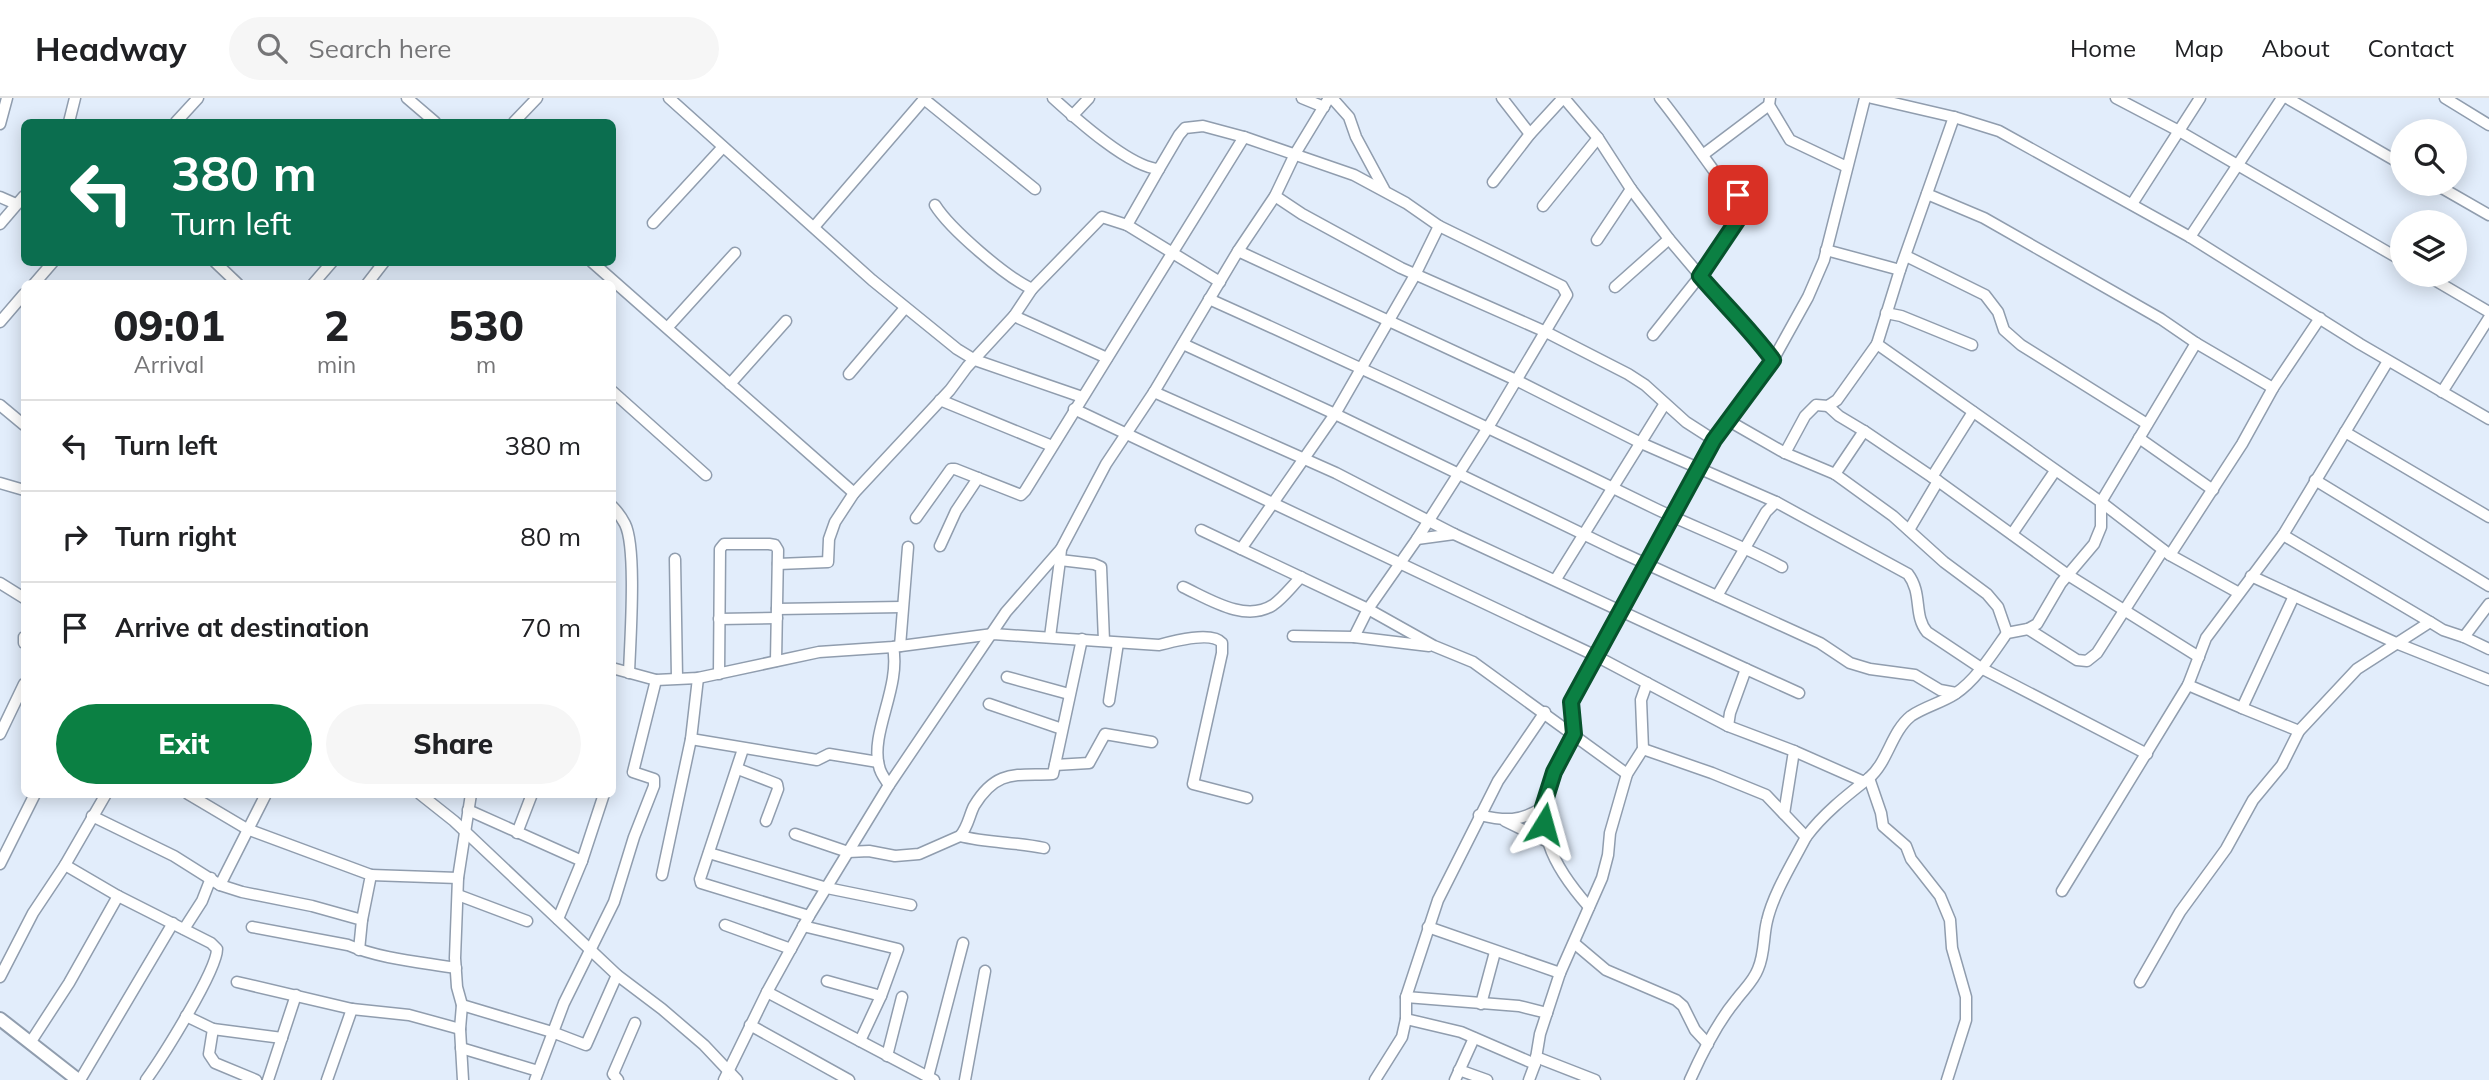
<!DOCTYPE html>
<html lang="en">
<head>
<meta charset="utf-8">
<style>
  :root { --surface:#fff; --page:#f6f6f6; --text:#202124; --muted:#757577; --line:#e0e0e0; --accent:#0b8043 }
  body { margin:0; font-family:Mulish,sans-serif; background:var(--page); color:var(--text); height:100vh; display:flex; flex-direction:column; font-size:26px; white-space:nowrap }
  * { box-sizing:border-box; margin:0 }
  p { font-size:23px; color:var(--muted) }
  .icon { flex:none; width:38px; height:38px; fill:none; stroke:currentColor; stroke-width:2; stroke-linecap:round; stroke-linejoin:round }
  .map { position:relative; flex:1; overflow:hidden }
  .details { position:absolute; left:21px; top:182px; width:595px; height:518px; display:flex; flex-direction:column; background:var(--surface); border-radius:10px; box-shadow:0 4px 18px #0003 }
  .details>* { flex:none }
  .banner { position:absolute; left:21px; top:21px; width:595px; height:147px; border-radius:10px; box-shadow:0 4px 18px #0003; background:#0b6e4f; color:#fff; overflow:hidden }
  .buttons { position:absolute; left:2390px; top:21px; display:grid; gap:14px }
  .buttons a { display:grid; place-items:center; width:77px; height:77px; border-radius:50%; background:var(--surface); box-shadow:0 4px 18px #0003; font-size:35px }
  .pin { position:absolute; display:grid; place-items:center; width:60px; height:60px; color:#fff; margin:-30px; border-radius:14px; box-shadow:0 4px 10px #0006 }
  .me { position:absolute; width:77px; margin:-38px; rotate:8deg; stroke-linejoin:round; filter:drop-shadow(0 0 5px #0008) }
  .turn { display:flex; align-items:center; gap:24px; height:147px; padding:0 35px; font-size:32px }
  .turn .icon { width:91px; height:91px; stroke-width:2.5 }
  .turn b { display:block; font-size:49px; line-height:60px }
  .eta { display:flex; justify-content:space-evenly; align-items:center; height:119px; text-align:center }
  .eta b { font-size:42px; font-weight:800; line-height:49px }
  .primary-button { display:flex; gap:14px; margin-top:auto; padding:14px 35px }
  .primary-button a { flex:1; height:80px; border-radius:42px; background:var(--accent); color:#fff; font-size:28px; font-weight:800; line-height:80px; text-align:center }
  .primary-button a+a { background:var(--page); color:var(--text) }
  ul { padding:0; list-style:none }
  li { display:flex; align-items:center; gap:21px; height:91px; padding:0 35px; border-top:2px solid var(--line) }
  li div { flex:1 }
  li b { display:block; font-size:26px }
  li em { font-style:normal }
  header { display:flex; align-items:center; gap:42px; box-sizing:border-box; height:98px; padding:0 35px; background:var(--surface); border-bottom:2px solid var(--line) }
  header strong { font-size:33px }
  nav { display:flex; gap:38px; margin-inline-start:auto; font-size:24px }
  .search { width:490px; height:63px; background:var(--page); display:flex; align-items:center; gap:18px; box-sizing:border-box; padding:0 24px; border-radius:38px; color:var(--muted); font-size:26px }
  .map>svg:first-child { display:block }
</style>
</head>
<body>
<header>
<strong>Headway</strong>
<div class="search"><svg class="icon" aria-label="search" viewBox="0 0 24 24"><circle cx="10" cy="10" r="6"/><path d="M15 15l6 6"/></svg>Search here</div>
<nav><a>Home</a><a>Map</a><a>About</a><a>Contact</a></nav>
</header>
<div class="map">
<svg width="2489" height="982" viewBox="0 0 2489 982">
  <rect width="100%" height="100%" fill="#e2edfb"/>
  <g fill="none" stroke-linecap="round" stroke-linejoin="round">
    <g stroke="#909dae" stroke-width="13">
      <g id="minor">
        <polyline points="407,0 435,24"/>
        <polyline points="669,0 872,182 957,251 975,262 1082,299"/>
        <path d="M1053,0C1075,20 1130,70 1159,71L1179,37L1185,30L1203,28L1244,39L1354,77L1406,105L1439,128L1415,177L1335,316L1241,451"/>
        <polyline points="1302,0 1324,9"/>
        <polyline points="1332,0 1349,19 1356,39 1384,91"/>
        <polyline points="1502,0 1530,36"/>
        <polyline points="1564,0 1598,40 1631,91 1669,141 1741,226 1759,243 1773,262"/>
        <polyline points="1872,0 1954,19 1999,33 2190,139 2360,246 2489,321"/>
        <polyline points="2116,0 2179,33 2403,163"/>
        <polyline points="2287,0 2403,67"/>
        <polyline points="2445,0 2489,27"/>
        <polyline points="924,1 1035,91"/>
        <polyline points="1769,7 1790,42 1847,69"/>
        <polyline points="1072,18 1089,0"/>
        <polyline points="1954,19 1900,172 1877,246 2101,404 2170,457 2239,495"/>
        <polyline points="69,24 75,0"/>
        <polyline points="176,24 198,0"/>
        <polyline points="514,24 537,0"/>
        <polyline points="0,26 7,0"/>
        <polyline points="1704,56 1769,7 1770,0"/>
        <polyline points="1159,71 1127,127 1220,184"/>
        <polyline points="1493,84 1530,36 1563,0"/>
        <polyline points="2435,86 2489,117"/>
        <polyline points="1927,96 1984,120 2161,221 2196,245 2273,290"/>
        <polyline points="1275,98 1302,116 1401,170 1546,234 1628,276 1645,287 1686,324 1714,342"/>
        <polyline points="0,99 16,106"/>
        <polyline points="2132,106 2200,0"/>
        <path d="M935,107C950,131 1006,179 1032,191L1102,119L1127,127"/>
        <polyline points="1543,108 1598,40"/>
        <polyline points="653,125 723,49"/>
        <polyline points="0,126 24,98"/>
        <polyline points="814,129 925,0"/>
        <polyline points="2190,139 2282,0"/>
        <polyline points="1597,142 1631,91"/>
        <polyline points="1826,152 1900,172"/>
        <polyline points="1238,153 1516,282 1641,345 1776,404 1766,414 1717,498"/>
        <polyline points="1906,158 1985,197 1998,214 2004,232 2021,247 2147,326"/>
        <polyline points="215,164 238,186"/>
        <polyline points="592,164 854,395 950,292 967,269 1014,218 1032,191"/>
        <polyline points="2426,177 2489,214"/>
        <polyline points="34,186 53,164"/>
        <polyline points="313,186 332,164"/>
        <polyline points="367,186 384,164"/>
        <polyline points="1615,189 1669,141"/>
        <path d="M1209,201C1358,268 1505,337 1652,409C1695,430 1740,446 1782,469"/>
        <polyline points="1886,215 1901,218 1972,247"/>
        <polyline points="1014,218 1107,260"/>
        <polyline points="0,224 24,196"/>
        <polyline points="668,229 735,155"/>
        <path d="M1653,237L1700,178L1745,111C1742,95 1727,89 1717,77C1698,51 1680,25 1660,0"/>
        <polyline points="1183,246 1335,316 1618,453 1820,545 1850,565 1870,571 1915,577 1940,592 1956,595"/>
        <polyline points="849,276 905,210"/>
        <polyline points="730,286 786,223"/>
        <polyline points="612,293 706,377"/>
        <polyline points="1154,294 1336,375 1454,436 1746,571 1730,615 1728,628"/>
        <polyline points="2442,294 2489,220"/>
        <polyline points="940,302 1052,348"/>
        <polyline points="0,307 24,327"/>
        <polyline points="1828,308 1839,318 1864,333 1938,383 2068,477 2199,559"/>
        <polyline points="1074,311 1596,558 1647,585"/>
        <polyline points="1729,323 1785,355 1835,376 1893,418 1944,464 1987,496 1998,509 2007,535"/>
        <polyline points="2345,334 2489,419"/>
        <polyline points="2139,340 2213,392"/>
        <polyline points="1785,355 1805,318 1816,307 1828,308 1837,302 1877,246"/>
        <polyline points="1835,376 1864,333"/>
        <polyline points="1932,379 1973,314"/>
        <polyline points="2315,382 2489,488"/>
        <polyline points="0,385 24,392"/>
        <path d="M1776,404L1908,476C1923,496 1913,517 1927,534L1981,570L2147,656"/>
        <path d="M612,408C617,413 622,420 625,426C637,450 630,544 629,575"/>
        <polyline points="916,420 951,371 955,371 1021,397 1025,393 1244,39"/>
        <polyline points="1201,432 1368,511 1434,548 1473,564 1627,676"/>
        <polyline points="1909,432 1938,383"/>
        <polyline points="2012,436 2055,373"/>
        <polyline points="2283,437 2430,524"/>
        <polyline points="1417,441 1454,436"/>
        <polyline points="940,448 956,413 978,380"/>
        <polyline points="1061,451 1060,462 1094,466 1101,469 1104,543"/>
        <polyline points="2170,457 2242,346 2273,290 2320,220"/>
        <polyline points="675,461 677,580"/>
        <polyline points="778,466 828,464 829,441 835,424 854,395"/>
        <polyline points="2251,478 2396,545 2489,582"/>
        <polyline points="1556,481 1664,307"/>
        <polyline points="0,485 24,500"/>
        <path d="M1183,489C1209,501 1245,525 1273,507C1283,500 1292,488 1301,479"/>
        <polyline points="777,511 902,509"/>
        <polyline points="719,521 777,520"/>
        <polyline points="2028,531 2077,562 2087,563 2097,555 2163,452"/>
        <polyline points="1293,538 1354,539 1429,548"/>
        <polyline points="24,539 24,545"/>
        <polyline points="1050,539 1060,462"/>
        <polyline points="1354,539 1368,511 1417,441 1489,328 1567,197 1562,188 1439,128"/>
        <polyline points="2464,539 2489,551"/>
        <polyline points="900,548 908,449"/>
        <path d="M612,570L656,582L698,580L819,554L893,549L993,536L1159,547C1174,543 1212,533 1222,545V555L1193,686L1247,700"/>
        <polyline points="1746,571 1799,595"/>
        <polyline points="719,576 720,451 724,446 769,446 775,447 778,452 776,563"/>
        <polyline points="1007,579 1069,596"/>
        <polyline points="2188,587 2242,610 2294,498"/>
        <polyline points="1109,603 1118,545"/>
        <polyline points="989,606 1062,631"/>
        <polyline points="2242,610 2299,633"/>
        <polyline points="0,636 24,586"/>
        <polyline points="691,641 817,662 829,656 878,664"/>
        <polyline points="743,651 700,781 701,785 809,818"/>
        <path d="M1643,651L1712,675L1766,697L1806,739C1793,764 1773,796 1767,823C1763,839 1765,855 1758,871C1753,884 1744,891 1736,902C1717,925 1702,955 1690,982"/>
        <polyline points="1794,653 1862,683"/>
        <polyline points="1055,667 1089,665 1105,636 1152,644"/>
        <polyline points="738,671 777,686 778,691 766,723"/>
        <polyline points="1869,680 1881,715 1883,728 1906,748 1911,761 1940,798 1950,822 1952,850 1966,899 1966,922 1947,982"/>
        <path d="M889,687C885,681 880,675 879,668C870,635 901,589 893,549"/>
        <polyline points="188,696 247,731 371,777 362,822"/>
        <polyline points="420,696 454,723 617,877 662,911 704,947 737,982"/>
        <polyline points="468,712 582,763"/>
        <path d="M1479,717C1505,723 1521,724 1543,709"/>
        <polyline points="92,718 174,758 220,787 242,794 312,808 362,822 359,852"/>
        <polyline points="1505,723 1548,744"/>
        <polyline points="517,735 532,696"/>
        <path d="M795,736L848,754L869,753L895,758L919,756L960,738C968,729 969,718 974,708C997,670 1017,678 1053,676L1082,541"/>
        <path d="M960,738C987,745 1016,744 1044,750"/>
        <path d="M1806,739C1823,716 1846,698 1869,680C1888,664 1891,634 1911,618C1924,609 1941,605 1955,596C1976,582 1993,555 2007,535L2028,531L2037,526L2061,485L2094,446L2101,429V404L2196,245"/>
        <polyline points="709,755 827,790 911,807"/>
        <polyline points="0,766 35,696"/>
        <path d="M65,767L118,798L211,845L217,851C217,873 161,961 146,982"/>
        <polyline points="371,777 458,780"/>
        <polyline points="662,777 691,641 698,580"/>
        <polyline points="220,787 266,696"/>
        <polyline points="2062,793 2188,587 2206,540 2283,437 2388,263"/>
        <polyline points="458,797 527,823"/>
        <path d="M1589,809C1552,767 1532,730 1553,676C1558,663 1571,650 1574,637C1576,628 1572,614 1571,604L1714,342L1773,262L1808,199L1824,162L1865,0"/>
        <polyline points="558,821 582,763 604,696"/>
        <polyline points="725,827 791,851"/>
        <polyline points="803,828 898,851 881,898 860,943"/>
        <path d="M252,829L348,847C381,861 420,864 456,870"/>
        <polyline points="1428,829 1560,875"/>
        <polyline points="184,831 202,803 211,780"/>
        <polyline points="1574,845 1606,872 1676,902 1683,908 1695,932 1708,946"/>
        <polyline points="0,879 33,815 65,767 106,696"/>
        <polyline points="827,883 881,898"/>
        <polyline points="237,884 352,911 409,917 460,931"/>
        <polyline points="2140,884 2180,814 2226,751 2253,702 2282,667 2299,633 2357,571 2430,524 2443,532 2464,539 2489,506"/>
        <polyline points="767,894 934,982"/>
        <polyline points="1406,899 1519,908 1547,915"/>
        <polyline points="1481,906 1495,854"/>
        <polyline points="462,907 552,934 586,947 617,877"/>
        <polyline points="186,918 213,931 209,956 215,965 256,982"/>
        <polyline points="1406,921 1461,934 1535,966"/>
        <polyline points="750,927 849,982"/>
        <polyline points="213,931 282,940"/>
        <polyline points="30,945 69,885 118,798"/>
        <polyline points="461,950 538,973"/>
        <polyline points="887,958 902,899"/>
        <polyline points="1536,959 1595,982"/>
        <polyline points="1459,972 1487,982"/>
        <polyline points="928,979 963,845"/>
        <polyline points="80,982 173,825"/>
        <polyline points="268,982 296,897"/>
        <polyline points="327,982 352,911"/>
        <polyline points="463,982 460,931 462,907 457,889 455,860 458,780 471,696"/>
        <polyline points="535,982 564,905 614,804 634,739 654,688 654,681 633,674 656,582"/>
        <polyline points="618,982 613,976 635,925"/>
        <polyline points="724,982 767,894 809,818 889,687 1006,514 1061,451 1106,366 1154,294 1238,153 1275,98 1295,56 1329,0"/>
        <polyline points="965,982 985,873"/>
        <polyline points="1375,982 1402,939 1406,921 1406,899 1438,802 1498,683 1545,614"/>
        <polyline points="1455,982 1474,940"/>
        <polyline points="1529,982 1535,966 1540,936 1560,875 1602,780 1608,757 1610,735 1627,676 1643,651 1641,602 1647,585 1728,628 1794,653 1784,716"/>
      </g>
    </g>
    <g stroke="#909dae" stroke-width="16">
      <polyline id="tertiary" points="0,921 78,982"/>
    </g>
    <use href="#minor" stroke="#fff" stroke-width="10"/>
    <use href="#tertiary" stroke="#fff" stroke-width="12"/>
  </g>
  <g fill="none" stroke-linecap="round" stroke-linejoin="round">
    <g stroke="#07532c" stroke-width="18">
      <path id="route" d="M1544,726L1543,709L1554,674L1574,636L1571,604L1714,342L1773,262C1751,232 1724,206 1700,178L1743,114L1744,107L1738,97"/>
    </g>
    <use href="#route" stroke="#0b8043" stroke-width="12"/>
  </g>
</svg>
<div class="buttons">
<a><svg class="icon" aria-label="search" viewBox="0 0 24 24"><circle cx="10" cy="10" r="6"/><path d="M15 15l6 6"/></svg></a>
<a><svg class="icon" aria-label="layers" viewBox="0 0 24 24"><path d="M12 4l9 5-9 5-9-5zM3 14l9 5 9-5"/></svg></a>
</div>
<div class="pin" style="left:1738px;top:97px;background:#d93025"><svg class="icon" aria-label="arrive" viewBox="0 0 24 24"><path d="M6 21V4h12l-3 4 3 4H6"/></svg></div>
<svg class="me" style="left:1544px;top:726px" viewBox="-20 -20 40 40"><path d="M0-17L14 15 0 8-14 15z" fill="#0b8043" stroke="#fff" stroke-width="4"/></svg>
<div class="banner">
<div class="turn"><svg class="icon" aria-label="left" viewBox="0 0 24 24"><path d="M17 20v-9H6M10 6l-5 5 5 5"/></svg><div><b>380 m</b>Turn left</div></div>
</div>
<section class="details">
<div class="eta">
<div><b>09:01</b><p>Arrival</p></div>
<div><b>2</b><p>min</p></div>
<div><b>530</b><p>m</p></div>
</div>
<ul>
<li><svg class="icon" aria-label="left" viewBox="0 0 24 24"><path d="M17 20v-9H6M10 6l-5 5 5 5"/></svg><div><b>Turn left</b></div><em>380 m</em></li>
<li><svg class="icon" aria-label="right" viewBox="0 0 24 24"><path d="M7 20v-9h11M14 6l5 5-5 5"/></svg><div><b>Turn right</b></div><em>80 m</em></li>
<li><svg class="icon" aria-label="arrive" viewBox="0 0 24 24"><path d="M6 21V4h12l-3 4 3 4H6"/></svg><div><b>Arrive at destination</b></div><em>70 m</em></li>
</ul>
<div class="primary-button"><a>Exit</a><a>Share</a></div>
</section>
</div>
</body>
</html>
